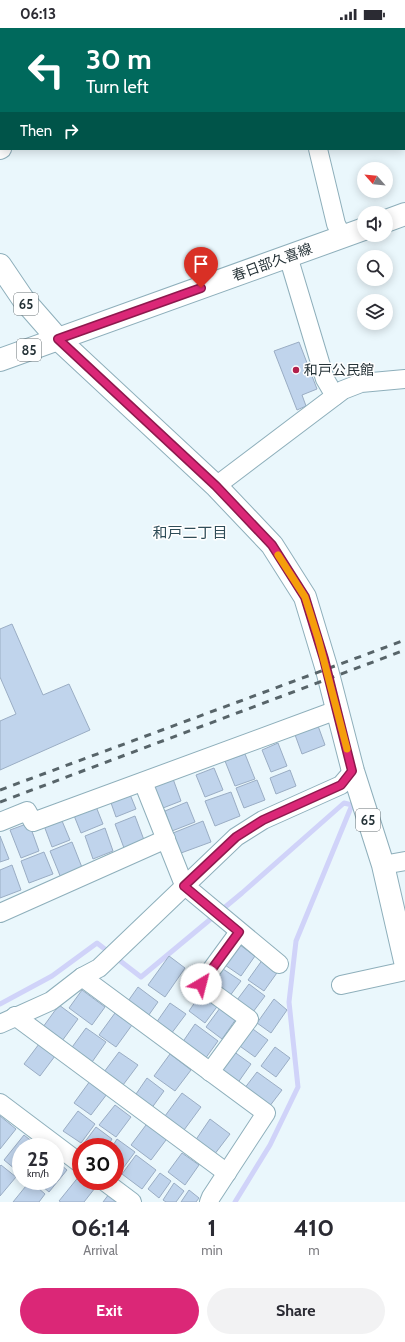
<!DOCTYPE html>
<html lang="en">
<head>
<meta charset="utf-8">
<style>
  :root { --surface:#fff; --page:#f2f2f3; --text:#2b2b33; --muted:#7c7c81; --accent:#db2777 }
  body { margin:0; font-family:Cabin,"Noto Sans JP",sans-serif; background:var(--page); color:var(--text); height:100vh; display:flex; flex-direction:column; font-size:15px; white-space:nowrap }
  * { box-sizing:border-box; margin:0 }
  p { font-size:13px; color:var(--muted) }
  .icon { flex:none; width:22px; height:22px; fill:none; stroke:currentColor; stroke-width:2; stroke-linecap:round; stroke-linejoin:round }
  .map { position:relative; height:1174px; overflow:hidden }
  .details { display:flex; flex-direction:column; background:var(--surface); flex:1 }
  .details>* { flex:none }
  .top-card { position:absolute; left:0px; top:0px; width:405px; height:122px; box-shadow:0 2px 10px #0003; background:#00695c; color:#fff; overflow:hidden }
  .needle { width:26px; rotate:297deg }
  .fabs { position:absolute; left:357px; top:134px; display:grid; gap:8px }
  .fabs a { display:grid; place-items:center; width:36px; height:36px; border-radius:50%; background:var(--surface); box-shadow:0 2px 10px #0003; font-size:20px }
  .speed { position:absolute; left:12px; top:1110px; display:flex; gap:8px; font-size:20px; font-weight:700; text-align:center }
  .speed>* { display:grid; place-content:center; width:52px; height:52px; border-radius:50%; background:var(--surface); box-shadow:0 2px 10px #0003; line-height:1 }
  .speed small { font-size:10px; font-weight:400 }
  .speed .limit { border:6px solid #d22; background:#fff; color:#111 }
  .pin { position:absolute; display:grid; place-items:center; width:34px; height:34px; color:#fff; margin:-41px -17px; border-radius:50% 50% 50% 0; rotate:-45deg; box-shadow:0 0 4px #0007 }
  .pin .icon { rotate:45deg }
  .me { position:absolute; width:44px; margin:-22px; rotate:37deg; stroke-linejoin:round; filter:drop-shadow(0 0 3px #0008) }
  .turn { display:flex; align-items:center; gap:14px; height:84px; padding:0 20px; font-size:18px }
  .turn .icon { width:52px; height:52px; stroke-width:2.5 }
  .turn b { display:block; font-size:28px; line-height:34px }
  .then { display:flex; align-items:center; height:38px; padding:0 20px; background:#0003; gap:8px; font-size:15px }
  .eta { display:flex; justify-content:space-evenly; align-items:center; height:68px; text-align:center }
  .eta b { font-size:24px; font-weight:800; line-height:28px }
  .button { display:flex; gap:8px; margin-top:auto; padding:8px 20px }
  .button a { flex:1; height:46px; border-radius:24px; background:var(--accent); color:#fff; font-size:16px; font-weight:800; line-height:46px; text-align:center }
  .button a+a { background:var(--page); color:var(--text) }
  .status { display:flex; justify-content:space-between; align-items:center; height:28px; padding:0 20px; background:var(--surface); direction:ltr }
  .status svg { height:11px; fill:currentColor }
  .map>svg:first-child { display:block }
</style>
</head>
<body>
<div class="status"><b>06:13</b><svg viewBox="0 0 49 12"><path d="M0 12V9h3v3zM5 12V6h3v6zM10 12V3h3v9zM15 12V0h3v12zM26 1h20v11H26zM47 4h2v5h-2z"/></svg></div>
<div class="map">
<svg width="405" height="1174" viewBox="0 0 405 1174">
  <rect width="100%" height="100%" fill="#eaf7fc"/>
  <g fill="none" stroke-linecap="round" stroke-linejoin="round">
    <polyline stroke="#d0d3f9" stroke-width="5" points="0,976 52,948 97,915 141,949 242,865 344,775 352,777 296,913 289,974 298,1059 270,1117 235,1174"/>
  </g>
  <g fill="#c0d4ec" stroke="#9aadc4">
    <polygon points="299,314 317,361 302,367 306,378 297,382 274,323"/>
    <polygon points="12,596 43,667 69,656 90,702 0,742 0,693 16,686 0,649 0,601"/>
    <polygon points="317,695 325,717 302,726 294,704"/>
    <polygon points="278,715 287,738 271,744 262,722"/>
    <polygon points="245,726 255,751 235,758 225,733"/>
    <polygon points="214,740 223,762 205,769 196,747"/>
    <polygon points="290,742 296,758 276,766 270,750"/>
    <polygon points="172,748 181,773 163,780 153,755"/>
    <polygon points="257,752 265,772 244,780 236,760"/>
    <polygon points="129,764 136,781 116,789 110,772"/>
    <polygon points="231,764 240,788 215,798 205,773"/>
    <polygon points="187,774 195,794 172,803 165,783"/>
    <polygon points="95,776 103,796 81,805 73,785"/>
    <polygon points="60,788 70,812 52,819 43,795"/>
    <polygon points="135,788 144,812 124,820 115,796"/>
    <polygon points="203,793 211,814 181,825 173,805"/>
    <polygon points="29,795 39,823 21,830 10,802"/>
    <polygon points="105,800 113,823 93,831 85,808"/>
    <polygon points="0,808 9,831 0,834"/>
    <polygon points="72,814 83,842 61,850 50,823"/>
    <polygon points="44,824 53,846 29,855 21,833"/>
    <polygon points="12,837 21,862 0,870 0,842"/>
    <polygon points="240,917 255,928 241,948 225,937"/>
    <polygon points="169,928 185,940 165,969 148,957"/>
    <polygon points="263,931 279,942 264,963 248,952"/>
    <polygon points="223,941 241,953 229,969 212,956"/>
    <polygon points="249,956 265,968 253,984 237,972"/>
    <polygon points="138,959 158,974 146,991 126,976"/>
    <polygon points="82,962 105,979 92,997 69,980"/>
    <polygon points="202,964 219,976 205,995 189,983"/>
    <polygon points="274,971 287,982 271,1005 257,995"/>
    <polygon points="170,975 186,986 171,1006 156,995"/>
    <polygon points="59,977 78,991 62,1013 43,999"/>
    <polygon points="220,980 236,991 222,1011 206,999"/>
    <polygon points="115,985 132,997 116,1019 99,1007"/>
    <polygon points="195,996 218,1013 205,1031 182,1015"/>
    <polygon points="250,999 268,1012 255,1029 237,1016"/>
    <polygon points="86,1000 106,1014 90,1037 70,1022"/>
    <polygon points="39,1016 55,1028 40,1048 24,1036"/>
    <polygon points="275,1019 290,1030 276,1049 261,1038"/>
    <polygon points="233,1023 251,1036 237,1056 219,1042"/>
    <polygon points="119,1024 138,1037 123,1057 104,1044"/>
    <polygon points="170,1026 191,1042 175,1063 154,1048"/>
    <polygon points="257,1044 282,1062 269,1079 244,1061"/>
    <polygon points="147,1050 164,1063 151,1081 134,1069"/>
    <polygon points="90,1053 107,1066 91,1087 74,1075"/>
    <polygon points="182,1065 201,1079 184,1102 165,1088"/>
    <polygon points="115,1077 131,1089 116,1109 99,1097"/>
    <polygon points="78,1083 95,1096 81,1115 63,1103"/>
    <polygon points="0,1088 16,1101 0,1121"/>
    <polygon points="210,1091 230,1106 214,1127 195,1113"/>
    <polygon points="149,1093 169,1108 151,1132 131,1117"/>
    <polygon points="96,1099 112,1111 107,1119 90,1119 84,1115"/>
    <polygon points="24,1107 39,1119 21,1119 21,1146 4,1132"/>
    <polygon points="117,1111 135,1124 118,1147 115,1145 115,1119 112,1119"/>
    <polygon points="182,1125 199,1137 185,1157 168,1144"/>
    <polygon points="136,1127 156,1142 142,1161 122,1146"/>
    <polygon points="55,1132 67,1142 49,1164 36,1153 55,1153"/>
    <polygon points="1,1137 16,1149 0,1168 0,1138"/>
    <polygon points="160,1145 171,1153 159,1170 148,1161"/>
    <polygon points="80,1147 81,1153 87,1153 95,1160 84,1174 61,1174 59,1173"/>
    <polygon points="30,1153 45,1166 39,1174 13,1174"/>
    <polygon points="174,1155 184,1163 176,1174 166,1174 163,1172"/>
    <polygon points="189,1162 199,1170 196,1174 181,1174"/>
    <polygon points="109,1166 118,1174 103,1174"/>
  </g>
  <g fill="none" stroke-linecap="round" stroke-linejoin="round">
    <g stroke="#8eafbb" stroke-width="20">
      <g id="minor">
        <polyline points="291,0 291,1"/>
        <polyline points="404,63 405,62"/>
        <polyline points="318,121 336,196 342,208"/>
        <polyline points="0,122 2,121"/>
        <polyline points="288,228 325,351 335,368"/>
        <polyline points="216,458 343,362 361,355 405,351"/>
        <polyline points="143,754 184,857 279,936"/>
        <polyline points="0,794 27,783 33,794 337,682"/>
        <polyline points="383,837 405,833"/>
        <polyline points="0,885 166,811"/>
        <polyline points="82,949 266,1085 211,1169 209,1174"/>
        <polyline points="341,957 405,943"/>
        <polyline points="15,988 227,1145"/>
        <polyline points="0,996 51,973 82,949 99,940 236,809 263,792 341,757 353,743"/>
        <polyline points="210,1044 249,991 201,956 239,904"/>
        <polyline points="0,1075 81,1136"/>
        <polyline points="104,1153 132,1174"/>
      </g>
    </g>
    <g stroke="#8eafbb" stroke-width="24">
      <g id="major">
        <polyline points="386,193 405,186"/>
        <polyline points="0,237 23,271 58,311 216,458 272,517 305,569 327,642 353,743 383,837 405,933"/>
        <polyline points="0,332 364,201"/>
      </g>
    </g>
    <use href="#minor" stroke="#fff" stroke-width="18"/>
    <use href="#major" stroke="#fff" stroke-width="22"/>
    <g stroke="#576469" stroke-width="3" stroke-dasharray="7 7" stroke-linecap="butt">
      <polyline points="0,762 405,612"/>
      <polyline points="0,774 405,622"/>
    </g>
  </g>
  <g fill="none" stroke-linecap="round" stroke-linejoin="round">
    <g stroke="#8e194d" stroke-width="10">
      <polyline id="route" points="201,260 58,311 216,458 272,517 305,569 324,631 352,743 341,757 263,792 236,809 184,858 239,904 201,956"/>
    </g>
    <use href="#route" stroke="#db2777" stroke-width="7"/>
    <polyline stroke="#f59e0b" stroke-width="7" points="278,527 305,569 318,610 347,721"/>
  </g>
  <circle fill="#b2204b" stroke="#fff" stroke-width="1.5" cx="296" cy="342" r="4"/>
  <g text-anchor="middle" stroke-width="3" stroke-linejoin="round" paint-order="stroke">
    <g fill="#fff" stroke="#677074" stroke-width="1">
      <rect x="14" y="265" width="24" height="22" rx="3"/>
      <rect x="17" y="311" width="24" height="22" rx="3"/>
      <rect x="356" y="781" width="24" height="22" rx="3"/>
    </g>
    <g font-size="13" font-weight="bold" fill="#263338">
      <text x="26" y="281">65</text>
      <text x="29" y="327">85</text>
      <text x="368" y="797">65</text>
    </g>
    <g font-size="14" fill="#263338" stroke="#fff">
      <text transform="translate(272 234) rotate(-20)" y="5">春日部久喜線</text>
    </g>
    <g font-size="14" fill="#263338" stroke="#fff" text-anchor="start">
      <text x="304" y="347">和戸公民館</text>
    </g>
    <g font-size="15" fill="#2f4d58" stroke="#fff">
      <text x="190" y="510">和戸二丁目</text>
    </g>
  </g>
</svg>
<div class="fabs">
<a><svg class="needle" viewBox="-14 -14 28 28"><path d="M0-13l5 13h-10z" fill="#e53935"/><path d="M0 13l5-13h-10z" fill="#7c7c81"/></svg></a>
<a><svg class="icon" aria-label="sound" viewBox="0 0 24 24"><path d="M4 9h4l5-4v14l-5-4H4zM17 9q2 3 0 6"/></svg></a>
<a><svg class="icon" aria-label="search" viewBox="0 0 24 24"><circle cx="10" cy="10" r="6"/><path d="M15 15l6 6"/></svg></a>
<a><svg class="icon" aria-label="layers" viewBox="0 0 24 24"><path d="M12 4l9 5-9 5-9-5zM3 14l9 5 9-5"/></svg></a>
</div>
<div class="speed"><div>25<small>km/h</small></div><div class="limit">30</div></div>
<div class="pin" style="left:201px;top:260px;background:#d93025"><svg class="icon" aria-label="arrive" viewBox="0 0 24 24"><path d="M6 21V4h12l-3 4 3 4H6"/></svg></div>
<svg class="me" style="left:201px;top:956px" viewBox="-20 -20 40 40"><circle r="19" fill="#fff"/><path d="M0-13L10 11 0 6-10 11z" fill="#db2777"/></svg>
<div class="top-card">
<div class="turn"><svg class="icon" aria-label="left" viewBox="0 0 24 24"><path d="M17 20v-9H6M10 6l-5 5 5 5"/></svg><div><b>30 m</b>Turn left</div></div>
<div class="then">Then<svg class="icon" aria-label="right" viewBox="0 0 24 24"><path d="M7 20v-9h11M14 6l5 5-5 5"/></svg></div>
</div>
</div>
<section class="details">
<div class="eta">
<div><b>06:14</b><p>Arrival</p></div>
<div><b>1</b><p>min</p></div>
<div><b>410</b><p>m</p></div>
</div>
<div class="button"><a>Exit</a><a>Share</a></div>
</section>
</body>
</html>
